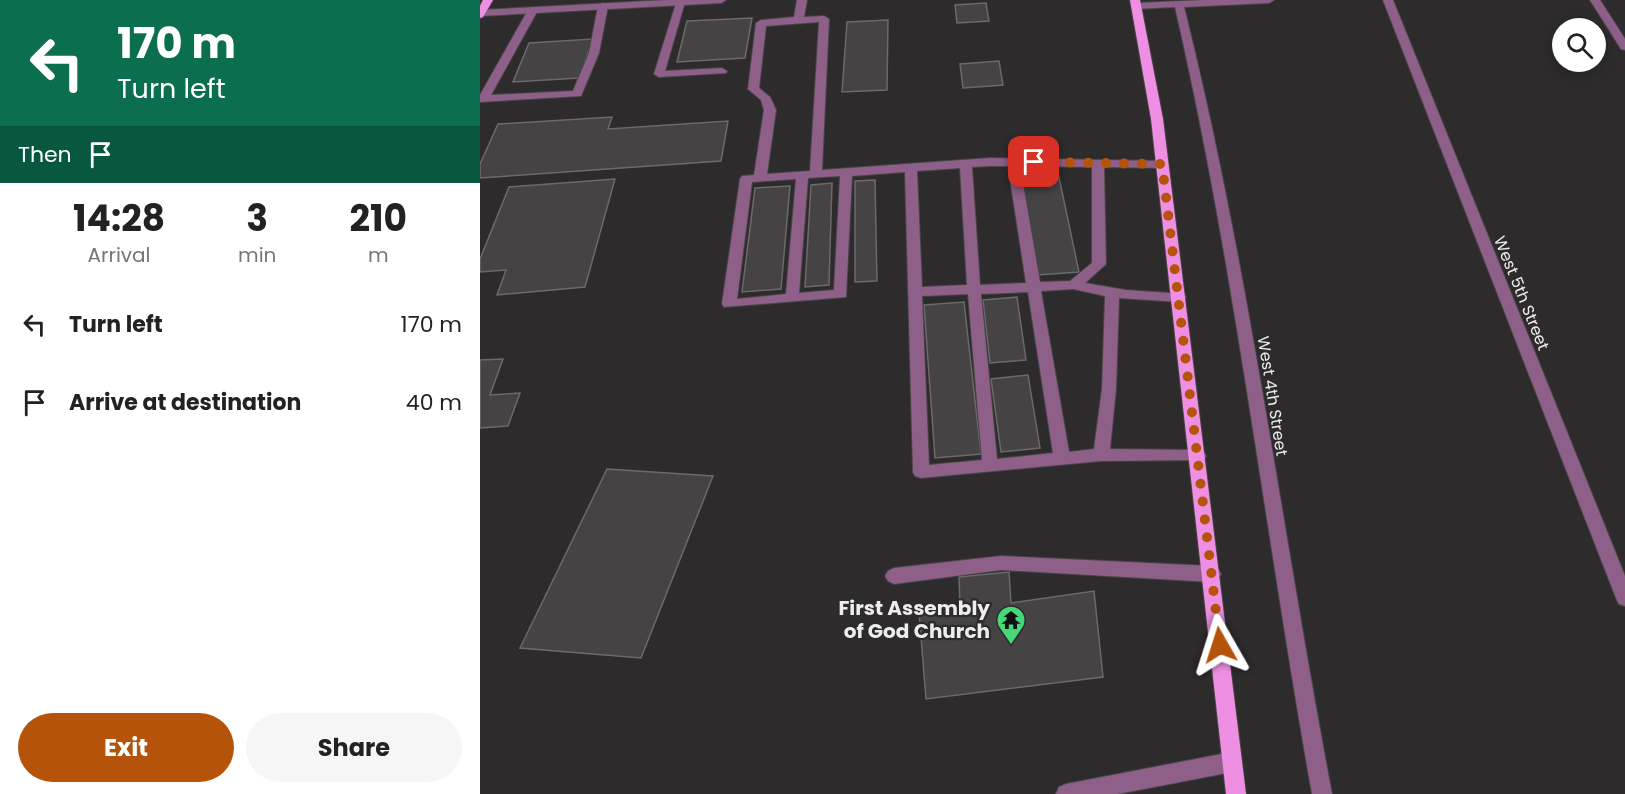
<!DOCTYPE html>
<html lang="en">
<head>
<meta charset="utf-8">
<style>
  :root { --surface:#fff; --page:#f6f6f6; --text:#222; --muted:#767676; --accent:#b45309 }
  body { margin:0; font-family:Poppins,sans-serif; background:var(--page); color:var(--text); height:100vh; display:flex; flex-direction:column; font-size:22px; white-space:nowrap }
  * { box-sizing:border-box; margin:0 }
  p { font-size:20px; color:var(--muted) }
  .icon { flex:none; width:33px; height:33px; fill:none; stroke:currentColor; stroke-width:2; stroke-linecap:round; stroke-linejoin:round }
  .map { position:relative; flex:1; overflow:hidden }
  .details { display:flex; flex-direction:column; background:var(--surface); width:480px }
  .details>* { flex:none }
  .hud { background:#0b6e4f; color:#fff; overflow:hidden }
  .tools { position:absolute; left:1072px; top:18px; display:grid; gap:12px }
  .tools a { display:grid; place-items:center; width:54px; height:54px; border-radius:50%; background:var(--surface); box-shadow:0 3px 15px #0003; font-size:30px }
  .pin { position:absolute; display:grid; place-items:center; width:51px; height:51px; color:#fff; margin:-26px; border-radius:12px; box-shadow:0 3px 9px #0006 }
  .me { position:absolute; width:66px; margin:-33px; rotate:354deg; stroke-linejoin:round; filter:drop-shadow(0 0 4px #0008) }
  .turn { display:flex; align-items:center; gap:21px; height:126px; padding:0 18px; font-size:27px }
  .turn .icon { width:78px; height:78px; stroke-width:2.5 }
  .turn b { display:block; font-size:42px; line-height:51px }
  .then { display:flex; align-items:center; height:57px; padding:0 18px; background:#0003; gap:12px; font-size:22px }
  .eta { display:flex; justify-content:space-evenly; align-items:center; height:102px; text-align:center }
  .eta b { font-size:36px; font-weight:700; line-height:42px }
  .action { display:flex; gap:12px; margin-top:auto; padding:12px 18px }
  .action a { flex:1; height:69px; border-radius:36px; background:var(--accent); color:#fff; font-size:24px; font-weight:700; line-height:69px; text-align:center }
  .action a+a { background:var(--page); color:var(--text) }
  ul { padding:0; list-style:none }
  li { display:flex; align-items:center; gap:18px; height:78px; padding:0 18px }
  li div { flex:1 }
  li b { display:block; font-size:22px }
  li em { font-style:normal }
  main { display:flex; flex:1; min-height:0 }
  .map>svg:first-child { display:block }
</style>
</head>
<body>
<main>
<section class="details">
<div class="hud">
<div class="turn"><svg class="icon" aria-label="left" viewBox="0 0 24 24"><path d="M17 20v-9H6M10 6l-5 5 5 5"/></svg><div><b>170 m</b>Turn left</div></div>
<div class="then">Then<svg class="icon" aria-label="arrive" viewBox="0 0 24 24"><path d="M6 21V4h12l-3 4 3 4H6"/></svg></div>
</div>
<div class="eta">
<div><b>14:28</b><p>Arrival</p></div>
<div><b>3</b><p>min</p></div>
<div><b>210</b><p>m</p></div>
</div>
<ul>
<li><svg class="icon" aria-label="left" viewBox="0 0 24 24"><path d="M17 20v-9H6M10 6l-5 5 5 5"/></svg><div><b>Turn left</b></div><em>170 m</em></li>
<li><svg class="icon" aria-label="arrive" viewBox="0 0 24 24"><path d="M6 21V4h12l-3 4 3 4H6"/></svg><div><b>Arrive at destination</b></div><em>40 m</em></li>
</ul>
<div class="action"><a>Exit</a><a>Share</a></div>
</section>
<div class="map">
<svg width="1145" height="794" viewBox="0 0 1145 794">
  <rect width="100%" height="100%" fill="#2e2b2d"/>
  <g fill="#464345" stroke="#6c696c" stroke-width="1.5">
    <polygon points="506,3 509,21 477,23 475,5"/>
    <polygon points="272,18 265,58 197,62 207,21"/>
    <polygon points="408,20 407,90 362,92 367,22"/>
    <polygon points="113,39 99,78 33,82 49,43"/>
    <polygon points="519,61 523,85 483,88 480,64"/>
    <polygon points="132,117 128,129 248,121 241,161 0,178 0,164 18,124"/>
    <polygon points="577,168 599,272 558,275 540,171"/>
    <polygon points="135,179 105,287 17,295 26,270 0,272 0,259 29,187"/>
    <polygon points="395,180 397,281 375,282 375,181"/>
    <polygon points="352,183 349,285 325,287 331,185"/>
    <polygon points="310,186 301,289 262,292 275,188"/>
    <polygon points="537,297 546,360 510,363 503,300"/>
    <polygon points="484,302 501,454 455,458 444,305"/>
    <polygon points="23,359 10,395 40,393 28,426 0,428 0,360"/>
    <polygon points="548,375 560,448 521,452 511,379"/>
    <polygon points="127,469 233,476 161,658 40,648"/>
    <polygon points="529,572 531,603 614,591 623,677 446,699 439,612 480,607 479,577"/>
  </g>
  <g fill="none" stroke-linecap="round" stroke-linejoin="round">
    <g stroke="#494648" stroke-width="2">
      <g id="lane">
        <polygon points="197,0 205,2 185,71 242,68 247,71 246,73 179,77 174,74"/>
        <path d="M317,0H327L324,17L344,16L349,19L342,170L510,158L686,161L688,164L682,168L624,167L626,264L605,283L646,290L704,294L706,297L699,302L639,298L636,389L630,449L718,450L724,452L726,456L724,460L621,461L441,478L435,476L433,472L425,172L372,176L366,297L244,307L242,304L260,179L262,176L274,175L284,110L281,100L268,89L276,23L281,20L314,17ZM339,22L330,171L287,174L296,110L290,97L279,88L286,26ZM510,166H528L546,283L500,285L492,167ZM540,166L612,167V263L590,281L560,282ZM480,168L487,285L442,287L437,171ZM360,176L354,290L319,293L328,178ZM316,179L306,294L257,299L272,182ZM593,289L625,296L622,389L614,449L589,452L561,291ZM548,292L573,453L517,459L501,294ZM488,294L502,460L449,465L442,296Z"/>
        <polygon points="123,3 128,6 119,53 101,96 0,102 0,95 48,10 53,7 58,10 11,95 93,91 109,53 118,6"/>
        <polygon points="521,556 732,566 738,569 741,574 738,579 732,582 521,570 414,584 408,581 405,576 408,571 414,568"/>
        <polygon points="752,752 759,755 762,762 759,769 752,772 638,794 576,794 579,787 586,784"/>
      </g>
    </g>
    <g stroke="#494648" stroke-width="2">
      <g id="street">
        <polygon points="187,0 246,0 241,3 0,16 0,10"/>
        <path d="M725,0H794L789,3L704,7C769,266 802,532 852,794H832C785,532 755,267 695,7L656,9L651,6L656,3Z"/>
        <polygon points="903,0 913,0 1145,576 1145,606 1139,604 1136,598"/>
        <polygon points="1110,0 1120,0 1145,39 1145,50 1141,49"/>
      </g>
    </g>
    <g stroke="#494648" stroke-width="2">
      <g id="primary">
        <polygon points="3,0 13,0 3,17 0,18 0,6"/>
        <polygon points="650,0 660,0 683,119 766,794 746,794 671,119"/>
      </g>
    </g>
    <use href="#lane" fill="#8e5f88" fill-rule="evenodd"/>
    <use href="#street" fill="#8e5f88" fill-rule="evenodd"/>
    <use href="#primary" fill="#ef8fe4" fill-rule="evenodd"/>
  </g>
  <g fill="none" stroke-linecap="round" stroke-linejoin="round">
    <polyline stroke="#b45309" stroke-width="10" stroke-dasharray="0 18" points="554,162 682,164 740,645"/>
  </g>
  <defs>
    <g id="temple-pin" transform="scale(1.5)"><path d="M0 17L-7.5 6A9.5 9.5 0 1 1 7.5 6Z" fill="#46d779" stroke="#2e2b2d"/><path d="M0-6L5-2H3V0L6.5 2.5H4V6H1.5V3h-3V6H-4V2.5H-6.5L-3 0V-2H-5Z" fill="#111"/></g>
  </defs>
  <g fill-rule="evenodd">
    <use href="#temple-pin" x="531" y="620"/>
  </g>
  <g text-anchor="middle" stroke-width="4.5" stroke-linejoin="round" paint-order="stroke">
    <g font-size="16" fill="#eeedee" stroke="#2e2b2d">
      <text transform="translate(1042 293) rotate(68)" y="6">West 5th Street</text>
      <text transform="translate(793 396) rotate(81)" y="6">West 4th Street</text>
    </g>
    <g font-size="20" font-weight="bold" fill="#eeedee" stroke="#2e2b2d" text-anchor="end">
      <text x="510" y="615">First Assembly<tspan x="510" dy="23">of God Church</tspan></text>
    </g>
  </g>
</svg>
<div class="tools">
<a><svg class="icon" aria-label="search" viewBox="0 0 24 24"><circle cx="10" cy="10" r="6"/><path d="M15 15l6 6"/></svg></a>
</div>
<div class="pin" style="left:554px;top:162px;background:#d93025"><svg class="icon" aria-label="arrive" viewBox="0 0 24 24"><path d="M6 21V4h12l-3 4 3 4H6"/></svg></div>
<svg class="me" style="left:740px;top:645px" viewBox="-20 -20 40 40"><path d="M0-17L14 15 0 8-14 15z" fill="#b45309" stroke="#fff" stroke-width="4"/></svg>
</div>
</main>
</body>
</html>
